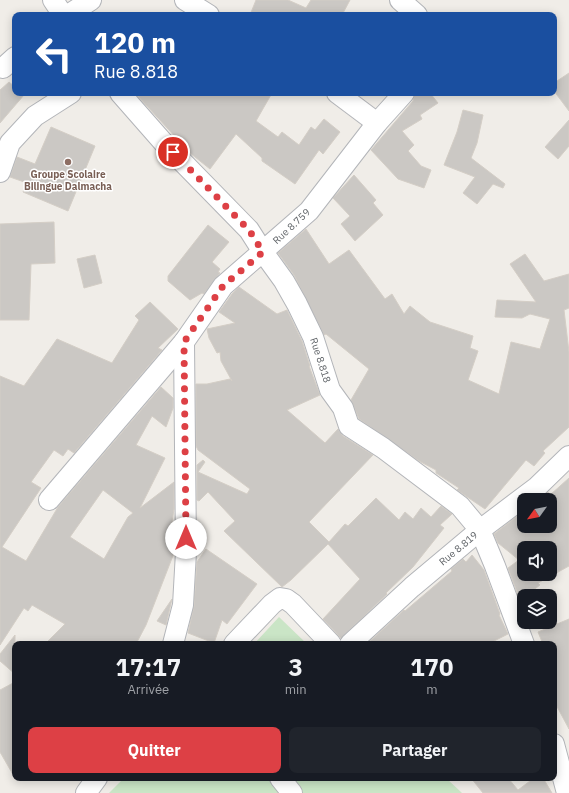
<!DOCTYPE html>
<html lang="fr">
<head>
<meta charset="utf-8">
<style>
  :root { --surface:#171b24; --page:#20242c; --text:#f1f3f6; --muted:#9ea1a6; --accent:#dd4045 }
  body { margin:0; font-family:"IBM Plex Sans",sans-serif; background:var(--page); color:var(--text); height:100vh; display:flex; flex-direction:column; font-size:15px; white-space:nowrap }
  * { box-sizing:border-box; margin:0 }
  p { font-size:13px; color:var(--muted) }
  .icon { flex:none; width:22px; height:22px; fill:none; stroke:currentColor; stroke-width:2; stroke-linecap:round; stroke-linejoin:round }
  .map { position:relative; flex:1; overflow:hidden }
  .details { position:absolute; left:12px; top:641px; width:545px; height:140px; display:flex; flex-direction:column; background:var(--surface); border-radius:8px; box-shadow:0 2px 10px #0003 }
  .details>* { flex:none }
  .banner { position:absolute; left:12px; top:12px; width:545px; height:84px; border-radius:8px; box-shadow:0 2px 10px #0003; background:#1a4fa0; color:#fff; overflow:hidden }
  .needle { width:26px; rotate:237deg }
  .controls { position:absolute; left:517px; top:493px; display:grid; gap:8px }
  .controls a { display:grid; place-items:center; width:40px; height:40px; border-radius:8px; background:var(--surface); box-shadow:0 2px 10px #0003; font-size:20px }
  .pin { position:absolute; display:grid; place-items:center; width:34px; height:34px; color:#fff; margin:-17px; border:2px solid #fff; border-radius:50%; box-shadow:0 1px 4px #0007 }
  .me { position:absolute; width:44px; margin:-22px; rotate:0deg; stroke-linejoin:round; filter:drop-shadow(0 0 3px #0008) }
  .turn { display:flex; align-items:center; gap:14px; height:84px; padding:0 16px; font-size:18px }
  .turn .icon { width:52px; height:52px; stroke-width:2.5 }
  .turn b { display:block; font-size:28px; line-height:34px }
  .eta { display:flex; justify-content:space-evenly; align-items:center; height:68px; text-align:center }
  .eta b { font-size:24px; font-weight:700; line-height:28px }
  .primary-button { display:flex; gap:8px; margin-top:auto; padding:8px 16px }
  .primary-button a { flex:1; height:46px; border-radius:8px; background:var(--accent); color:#fff; font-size:16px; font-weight:700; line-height:46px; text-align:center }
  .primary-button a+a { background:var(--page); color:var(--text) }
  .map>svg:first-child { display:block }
</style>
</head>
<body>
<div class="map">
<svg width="569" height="793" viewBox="0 0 569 793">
  <rect width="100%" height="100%" fill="#f0ede8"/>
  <g fill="#cae5c6">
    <polygon points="279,617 307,644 254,644"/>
    <polygon points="124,778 446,778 462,793 109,793"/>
  </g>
  <g fill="#cbc8c4" stroke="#d4cec6" fill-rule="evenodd">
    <polygon points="256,0 288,0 306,8 311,0 350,0 342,15 250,15"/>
    <polygon points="569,73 569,111 554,91 554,83"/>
    <polygon points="9,82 15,87 15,93 22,93 24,95 0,123 0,90"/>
    <polygon points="135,93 272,93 256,121 278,137 282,132 299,145 311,127 315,130 324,119 340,132 323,154 319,150 295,184 262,161 262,158 236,134 210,169 190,153"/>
    <polygon points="415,93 430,93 438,103 420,115 422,119 402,131 414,145 408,151 421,166 431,170 424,188 398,179 371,150 413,101"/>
    <polygon points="463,110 483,115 477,143 471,158 505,184 503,188 493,184 477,204 463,193 475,177 444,165 457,132"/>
    <polygon points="569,120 569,146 558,159 545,147"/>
    <polygon points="51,127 95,146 68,211 23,192 27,183 10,177 17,157 35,164"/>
    <polygon points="354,175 376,200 373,203 383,215 355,241 341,224 350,216 333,198"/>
    <polygon points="54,222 55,263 31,264 29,320 0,320 0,224"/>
    <polygon points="208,225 229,242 212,262 220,269 218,272 220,273 204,294 202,293 190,300 168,281 168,276"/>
    <polygon points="306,229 329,264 349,250 385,299 392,294 404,314 410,306 430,322 473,336 470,348 478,351 468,380 499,394 511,342 540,349 550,319 530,314 522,318 495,317 497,300 536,302 510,264 525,254 544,281 569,274 569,308 564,310 569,352 569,427 543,451 545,453 534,466 526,460 485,509 457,490 459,488 436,473 436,470 419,461 359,419 351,400 369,369 326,334 324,335 294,275 278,253"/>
    <polygon points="95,255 102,283 84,288 77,259"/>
    <polygon points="239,287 277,314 287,310 302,341 310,366 309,366 320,395 287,410 325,443 338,429 343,436 373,455 309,522 329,542 345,524 348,526 376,498 399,520 405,512 413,519 421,508 431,517 441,506 452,514 440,525 444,528 413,567 386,593 387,594 341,638 323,619 360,579 328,544 291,580 282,587 224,531 235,521 208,492 199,501 197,500 197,465 203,460 205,462 198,472 247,494 250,489 198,450 196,446 196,384 207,384 230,379 232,381 221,361 220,352 217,353 209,338 207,329 235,323 219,312 232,294"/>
    <path d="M150,302L178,329L158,348L162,350L74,453L68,449L63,456L54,450L31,482L41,488L2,547L26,561L58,507L161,387L173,398V408L166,427L152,416L136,445L165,458L140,508L174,482V509L170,534L174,536V553L146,625L136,644H45L65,624L32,605L28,611L24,608L0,645V376L24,386L57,339L112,363L139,320L135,316ZM103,490L133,513L128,517L104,559L70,537Z"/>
    <path d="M569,478V566L538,583L540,585L520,600L508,568L519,560L498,543L494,534L524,511V526H550V500H539L548,492L550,495ZM524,548H550V574H524Z"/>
    <polygon points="206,549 257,584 227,624 222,620 214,643 188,633 194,606 197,562"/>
    <polygon points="472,555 484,570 500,614 499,615 508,634 488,644 367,644 404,610 405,611 452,571 451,569 463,559 466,562"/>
    <polygon points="172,599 166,625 157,621"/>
    <polygon points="569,619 569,729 554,701 554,644 543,644 538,632"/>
    <polygon points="15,635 15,674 0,661 0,654"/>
    <polygon points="15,682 15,778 0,752 0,690"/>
    <polygon points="471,778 508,778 518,790 534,778 543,778 552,793 483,793"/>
  </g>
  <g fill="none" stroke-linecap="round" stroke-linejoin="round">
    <g stroke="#b3b5b9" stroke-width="22">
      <g id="minor">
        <polyline points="53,0 63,15"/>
        <polyline points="185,0 209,15"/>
        <polyline points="400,0 417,15"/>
        <polyline points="68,15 91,0"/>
        <polyline points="3,68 15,57"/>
        <polyline points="120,93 163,142 249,230 263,252 284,281 297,304 313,337 330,390 343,408 349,426 383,448 460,506 480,530 495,566 524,644"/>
        <polyline points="337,93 377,123"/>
        <polyline points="0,172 10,143 35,116 71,93"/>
        <polyline points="49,500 184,342"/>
        <polyline points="173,644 183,605 186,552 184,342 223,286 309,211 377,123 404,93"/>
        <polyline points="234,644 272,604 280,598 286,599 293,604 331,644"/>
        <polyline points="350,644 412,587 480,530 537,487 569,456"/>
        <polyline points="554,744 567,793"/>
        <polyline points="280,778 292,793"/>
        <polyline points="86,793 97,778"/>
      </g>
    </g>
    <use href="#minor" stroke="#fff" stroke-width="20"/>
  </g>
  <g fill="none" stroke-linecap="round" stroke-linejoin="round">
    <polyline stroke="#dd4045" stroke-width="7" stroke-dasharray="0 12.6" points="173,152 249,230 263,252 223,286 184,342 186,538"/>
  </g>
  <circle fill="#8d6e63" stroke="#fff" stroke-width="1.5" cx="68" cy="162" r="4"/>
  <g text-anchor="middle" stroke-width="3" stroke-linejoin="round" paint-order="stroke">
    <g font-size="10" font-weight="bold" fill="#785e54" stroke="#fff">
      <text x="68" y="178">Groupe Scolaire<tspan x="68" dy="12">Bilingue Dalmacha</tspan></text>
    </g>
    <g font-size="10" fill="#5f6367" stroke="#fff">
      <text transform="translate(291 226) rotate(-43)" y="4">Rue 8.759</text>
      <text transform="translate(321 360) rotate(72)" y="4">Rue 8.818</text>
      <text transform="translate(458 548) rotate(-40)" y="4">Rue 8.819</text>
    </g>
  </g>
</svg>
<div class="controls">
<a><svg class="needle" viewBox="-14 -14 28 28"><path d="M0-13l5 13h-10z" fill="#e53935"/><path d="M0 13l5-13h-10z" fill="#9ea1a6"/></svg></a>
<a><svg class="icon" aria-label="sound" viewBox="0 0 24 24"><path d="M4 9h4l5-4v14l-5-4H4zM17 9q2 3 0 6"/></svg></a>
<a><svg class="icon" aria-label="layers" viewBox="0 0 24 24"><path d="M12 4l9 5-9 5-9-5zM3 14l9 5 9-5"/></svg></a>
</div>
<div class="pin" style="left:173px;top:152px;background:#d93025"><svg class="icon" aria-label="arrive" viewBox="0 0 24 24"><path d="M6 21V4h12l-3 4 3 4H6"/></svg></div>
<svg class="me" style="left:186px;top:538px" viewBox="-20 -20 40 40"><circle r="19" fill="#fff"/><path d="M0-13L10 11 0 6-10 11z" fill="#dd4045"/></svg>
<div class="banner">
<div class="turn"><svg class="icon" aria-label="left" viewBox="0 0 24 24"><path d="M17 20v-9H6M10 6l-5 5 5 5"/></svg><div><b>120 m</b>Rue 8.818</div></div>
</div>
<section class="details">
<div class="eta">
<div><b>17:17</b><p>Arrivée</p></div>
<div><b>3</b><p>min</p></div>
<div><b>170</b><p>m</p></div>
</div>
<div class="primary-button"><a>Quitter</a><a>Partager</a></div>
</section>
</div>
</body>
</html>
